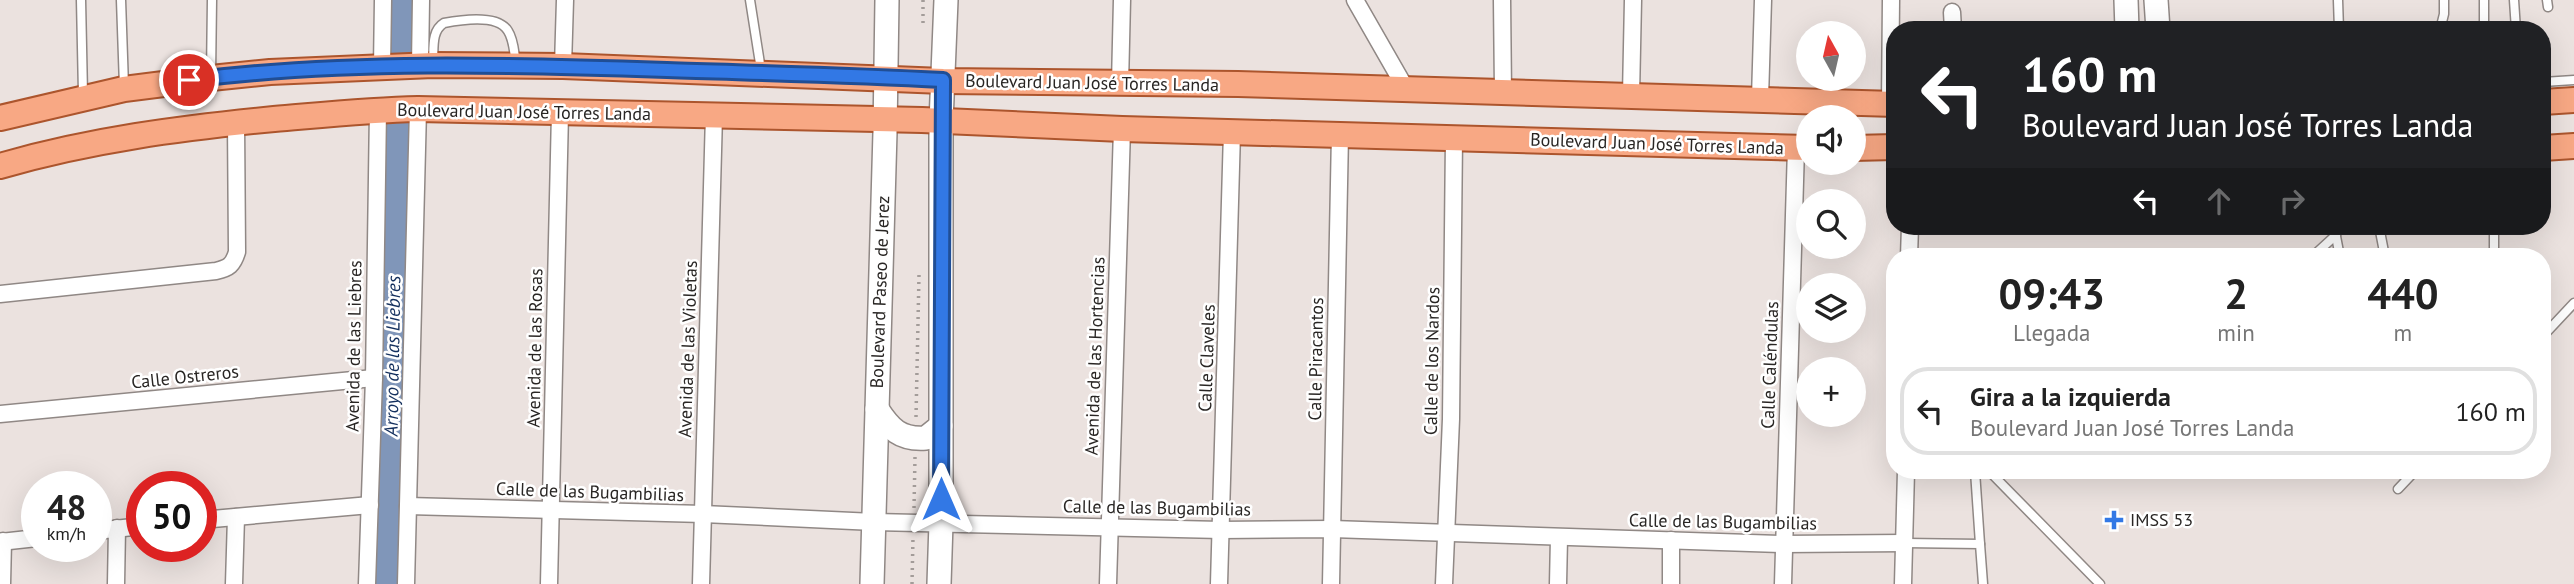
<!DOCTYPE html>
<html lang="es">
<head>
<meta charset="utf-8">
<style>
  :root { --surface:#fff; --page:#f6f6f6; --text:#222; --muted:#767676; --line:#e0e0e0 }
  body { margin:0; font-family:"PT Sans",sans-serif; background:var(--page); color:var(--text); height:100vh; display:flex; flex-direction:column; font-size:26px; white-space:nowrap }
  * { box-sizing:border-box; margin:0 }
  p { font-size:23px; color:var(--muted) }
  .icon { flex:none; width:38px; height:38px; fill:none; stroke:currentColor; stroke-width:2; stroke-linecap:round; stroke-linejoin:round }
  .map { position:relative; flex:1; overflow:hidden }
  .sheet { position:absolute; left:1886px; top:248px; width:665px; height:231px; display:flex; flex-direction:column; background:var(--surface); border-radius:28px; box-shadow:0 7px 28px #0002 }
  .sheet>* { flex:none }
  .hud { position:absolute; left:1886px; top:21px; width:665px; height:214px; border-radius:28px; box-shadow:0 7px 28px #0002; background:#202124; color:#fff; overflow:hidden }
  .needle { width:46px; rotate:352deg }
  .fabs { position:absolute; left:1796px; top:21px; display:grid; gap:14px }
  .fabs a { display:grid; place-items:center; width:70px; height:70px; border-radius:50%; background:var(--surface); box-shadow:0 7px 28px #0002; font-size:35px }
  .speed { position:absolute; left:21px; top:471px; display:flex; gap:14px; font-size:35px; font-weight:700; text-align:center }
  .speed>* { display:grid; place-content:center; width:91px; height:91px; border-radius:50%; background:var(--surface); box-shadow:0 7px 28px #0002; line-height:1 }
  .speed small { font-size:18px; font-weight:400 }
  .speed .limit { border:10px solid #d22; background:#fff; color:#111 }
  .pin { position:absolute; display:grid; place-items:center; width:60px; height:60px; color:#fff; margin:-30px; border:4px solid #fff; border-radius:50%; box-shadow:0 2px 7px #0007 }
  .me { position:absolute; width:77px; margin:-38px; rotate:0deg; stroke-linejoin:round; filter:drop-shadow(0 0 5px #0008) }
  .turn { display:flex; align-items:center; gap:24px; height:147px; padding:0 21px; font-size:32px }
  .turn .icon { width:91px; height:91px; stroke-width:2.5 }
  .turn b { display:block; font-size:49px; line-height:60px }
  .lanes { display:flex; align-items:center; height:66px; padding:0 21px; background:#0003; justify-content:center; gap:35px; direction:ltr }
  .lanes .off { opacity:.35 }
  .eta { display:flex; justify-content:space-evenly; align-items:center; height:119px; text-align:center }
  .eta b { font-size:42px; font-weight:700; line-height:49px }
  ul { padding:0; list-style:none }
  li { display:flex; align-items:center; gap:21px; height:88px; margin:0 14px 10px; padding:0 7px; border:4px solid var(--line); border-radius:28px }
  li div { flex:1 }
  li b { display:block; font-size:26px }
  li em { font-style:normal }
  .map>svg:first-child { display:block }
</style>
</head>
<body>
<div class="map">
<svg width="2574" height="584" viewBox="0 0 2574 584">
  <rect width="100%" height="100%" fill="#ebe2df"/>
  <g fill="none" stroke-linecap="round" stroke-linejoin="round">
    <g stroke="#8096b9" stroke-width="32">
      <polyline points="399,48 400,0"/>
      <polyline points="387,584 397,128"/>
    </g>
    <g stroke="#908885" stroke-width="11">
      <g id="lane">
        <polyline points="81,0 83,94"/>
        <polyline points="121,0 124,86"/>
        <polyline points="750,0 761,70"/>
        <polyline points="2338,0 2339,30"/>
        <polyline points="2514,0 2516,30"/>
        <polyline points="2547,0 2548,7"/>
        <polyline points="2440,30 2444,14 2444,0"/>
        <polyline points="2484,30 2484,0"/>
        <path d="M433,62C434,48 431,31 444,23C460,20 498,14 508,31C514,40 514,53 516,63"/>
        <polyline points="211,75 212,0"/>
        <polyline points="2543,82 2574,80"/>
        <polyline points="2334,226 2340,257"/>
        <polyline points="2379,226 2385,257"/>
        <polyline points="2494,226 2494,257"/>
        <polyline points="2312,257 2336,235"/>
        <polyline points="2543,336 2574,303"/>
        <polyline points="1975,471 1980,544"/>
        <polyline points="1989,471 2100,584"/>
        <polyline points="2398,489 2415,471"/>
        <polyline points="1905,543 1980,544 1983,584"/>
      </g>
    </g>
    <g stroke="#908885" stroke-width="19">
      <g id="street">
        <polyline points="1355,0 1406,89"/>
        <polyline points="1502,0 1503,92"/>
        <polyline points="1952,12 1953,30"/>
        <polyline points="420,65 421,0"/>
        <polyline points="563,66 565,0"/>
        <polyline points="382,67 383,0"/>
        <polyline points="1120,84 1122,0"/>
        <polyline points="1631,95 1633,0"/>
        <polyline points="1760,98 1763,0"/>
        <polyline points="1890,103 1891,0"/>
        <polyline points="1909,257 1910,226"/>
        <path d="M0,294L216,271C229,268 233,265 237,252L236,123"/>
        <polyline points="0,414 374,378"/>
        <polyline points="408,506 703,514 874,522 1221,530 1332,529 1783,544 1905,543"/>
        <polyline points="201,520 370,505"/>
        <polyline points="96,531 142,526"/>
        <polyline points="0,542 37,538"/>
        <polyline points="2,584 3,541"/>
        <polyline points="116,584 117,528"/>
        <polyline points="234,584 236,517"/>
        <polyline points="367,584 374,378 378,110"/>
        <polyline points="406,584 418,109"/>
        <polyline points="549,584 560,113"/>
        <polyline points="701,584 714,115"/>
        <polyline points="1108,584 1122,129"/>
        <polyline points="1219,584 1232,132"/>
        <polyline points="1331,584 1340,134"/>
        <polyline points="1444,584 1451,419 1454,138"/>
        <polyline points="1558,584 1559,538"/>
        <polyline points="1671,584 1671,540"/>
        <polyline points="1783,584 1796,148"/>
        <polyline points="1903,584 1906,471"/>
      </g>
    </g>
    <g stroke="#908885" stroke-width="26">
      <g id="secondary">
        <polyline points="2126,0 2127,30"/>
        <polyline points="2156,0 2158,30"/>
        <path d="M877,409C890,429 900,440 926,438L941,426"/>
        <polyline points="872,584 885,132 887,0"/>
        <polyline points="939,584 941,523 941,122 946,0"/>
      </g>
    </g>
    <g stroke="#ac552d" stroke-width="28">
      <g id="primary">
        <polyline points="2543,102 2574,100"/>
        <polyline points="0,118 124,89 211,78 270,72 433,65 563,66 943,81 1238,84 1895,104"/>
        <polyline points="1853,148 1895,147"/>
        <polyline points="2543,148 2574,146"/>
        <path d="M0,166C89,140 181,128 274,119C322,115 370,110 418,109L922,120L1122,129L1808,148"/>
      </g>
    </g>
    <g stroke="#a39c99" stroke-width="3.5" stroke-dasharray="2 5" stroke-linecap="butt">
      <polyline points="923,0 923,26"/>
      <polyline points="916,417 919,275"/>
      <polyline points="914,508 915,457"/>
      <polyline points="912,584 913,537"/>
    </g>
    <use href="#lane" stroke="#fff" stroke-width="8"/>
    <use href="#street" stroke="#fff" stroke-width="16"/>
    <use href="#secondary" stroke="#fff" stroke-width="23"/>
    <use href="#primary" stroke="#f8a884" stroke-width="24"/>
  </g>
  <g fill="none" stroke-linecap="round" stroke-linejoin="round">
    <g stroke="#204e95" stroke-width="18">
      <path id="route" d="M189,80C347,60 508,65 667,70C758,73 851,75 943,80L941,499"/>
    </g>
    <use href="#route" stroke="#3278e5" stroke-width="12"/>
  </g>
  <path fill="#3278e5" stroke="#fff" stroke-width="2.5" d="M2110.5 509.5h7v7h7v7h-7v7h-7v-7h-7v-7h7z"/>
  <g text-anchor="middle" stroke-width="5" stroke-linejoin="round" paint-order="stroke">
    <g font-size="18" fill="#292624" stroke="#fff">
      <text transform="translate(1092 83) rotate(1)" y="6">Boulevard Juan José Torres Landa</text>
      <text transform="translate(524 112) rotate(1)" y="6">Boulevard Juan José Torres Landa</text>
      <text transform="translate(1657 144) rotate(2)" y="6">Boulevard Juan José Torres Landa</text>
      <text transform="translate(880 292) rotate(-88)" y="6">Boulevard Paseo de Jerez</text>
      <text transform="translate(354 346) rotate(-89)" y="6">Avenida de las Liebres</text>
      <text transform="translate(535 348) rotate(-89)" y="6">Avenida de las Rosas</text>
      <text transform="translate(688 349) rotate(-88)" y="6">Avenida de las Violetas</text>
      <text transform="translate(1095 356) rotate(-88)" y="6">Avenida de las Hortencias</text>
      <text transform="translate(1207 358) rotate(-88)" y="6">Calle Claveles</text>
      <text transform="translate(1316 359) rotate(-89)" y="6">Calle Piracantos</text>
      <text transform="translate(1432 361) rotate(-89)" y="6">Calle de los Nardos</text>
      <text transform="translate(1770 365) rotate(-88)" y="6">Calle Caléndulas</text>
      <text transform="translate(185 377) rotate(-6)" y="6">Calle Ostreros</text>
      <text transform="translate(590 492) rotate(2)" y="6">Calle de las Bugambilias</text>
      <text transform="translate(1157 508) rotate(1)" y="6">Calle de las Bugambilias</text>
      <text transform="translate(1723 522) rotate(1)" y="6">Calle de las Bugambilias</text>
    </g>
    <g font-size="18" fill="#292624" stroke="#fff" text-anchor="start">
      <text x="2130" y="526">IMSS 53</text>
    </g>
    <g font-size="19" font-style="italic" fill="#132f5d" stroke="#fff">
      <text transform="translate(392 356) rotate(-89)" y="7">Arroyo de las Liebres</text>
    </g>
  </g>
</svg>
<div class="fabs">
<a><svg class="needle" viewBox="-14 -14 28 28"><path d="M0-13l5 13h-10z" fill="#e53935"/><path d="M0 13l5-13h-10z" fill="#767676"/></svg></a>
<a><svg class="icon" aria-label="sound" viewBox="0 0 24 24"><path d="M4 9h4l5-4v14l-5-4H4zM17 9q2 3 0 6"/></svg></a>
<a><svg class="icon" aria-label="search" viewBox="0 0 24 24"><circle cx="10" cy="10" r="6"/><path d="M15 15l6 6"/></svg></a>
<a><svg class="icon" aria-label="layers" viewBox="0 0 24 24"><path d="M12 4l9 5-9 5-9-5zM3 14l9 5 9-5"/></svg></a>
<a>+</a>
</div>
<div class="speed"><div>48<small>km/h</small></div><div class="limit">50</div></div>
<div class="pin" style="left:189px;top:80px;background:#d93025"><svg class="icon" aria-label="arrive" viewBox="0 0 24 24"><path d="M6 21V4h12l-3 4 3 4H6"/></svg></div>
<svg class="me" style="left:941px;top:499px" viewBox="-20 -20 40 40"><path d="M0-17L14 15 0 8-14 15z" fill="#3278e5" stroke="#fff" stroke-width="4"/></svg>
<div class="hud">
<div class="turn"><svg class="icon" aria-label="left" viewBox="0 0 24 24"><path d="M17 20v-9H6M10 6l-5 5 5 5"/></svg><div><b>160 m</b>Boulevard Juan José Torres Landa</div></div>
<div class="lanes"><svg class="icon" aria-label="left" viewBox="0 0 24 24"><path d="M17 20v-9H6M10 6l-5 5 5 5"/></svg><svg class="icon off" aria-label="ahead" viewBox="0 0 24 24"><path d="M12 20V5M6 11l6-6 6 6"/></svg><svg class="icon off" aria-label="right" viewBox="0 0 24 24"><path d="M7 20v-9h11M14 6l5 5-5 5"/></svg></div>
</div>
<section class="sheet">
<div class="eta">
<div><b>09:43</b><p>Llegada</p></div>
<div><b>2</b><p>min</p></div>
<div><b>440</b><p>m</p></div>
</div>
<ul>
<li><svg class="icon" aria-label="left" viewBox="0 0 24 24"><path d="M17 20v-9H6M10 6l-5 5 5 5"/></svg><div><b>Gira a la izquierda</b><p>Boulevard Juan José Torres Landa</p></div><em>160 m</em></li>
</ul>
</section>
</div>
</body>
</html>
